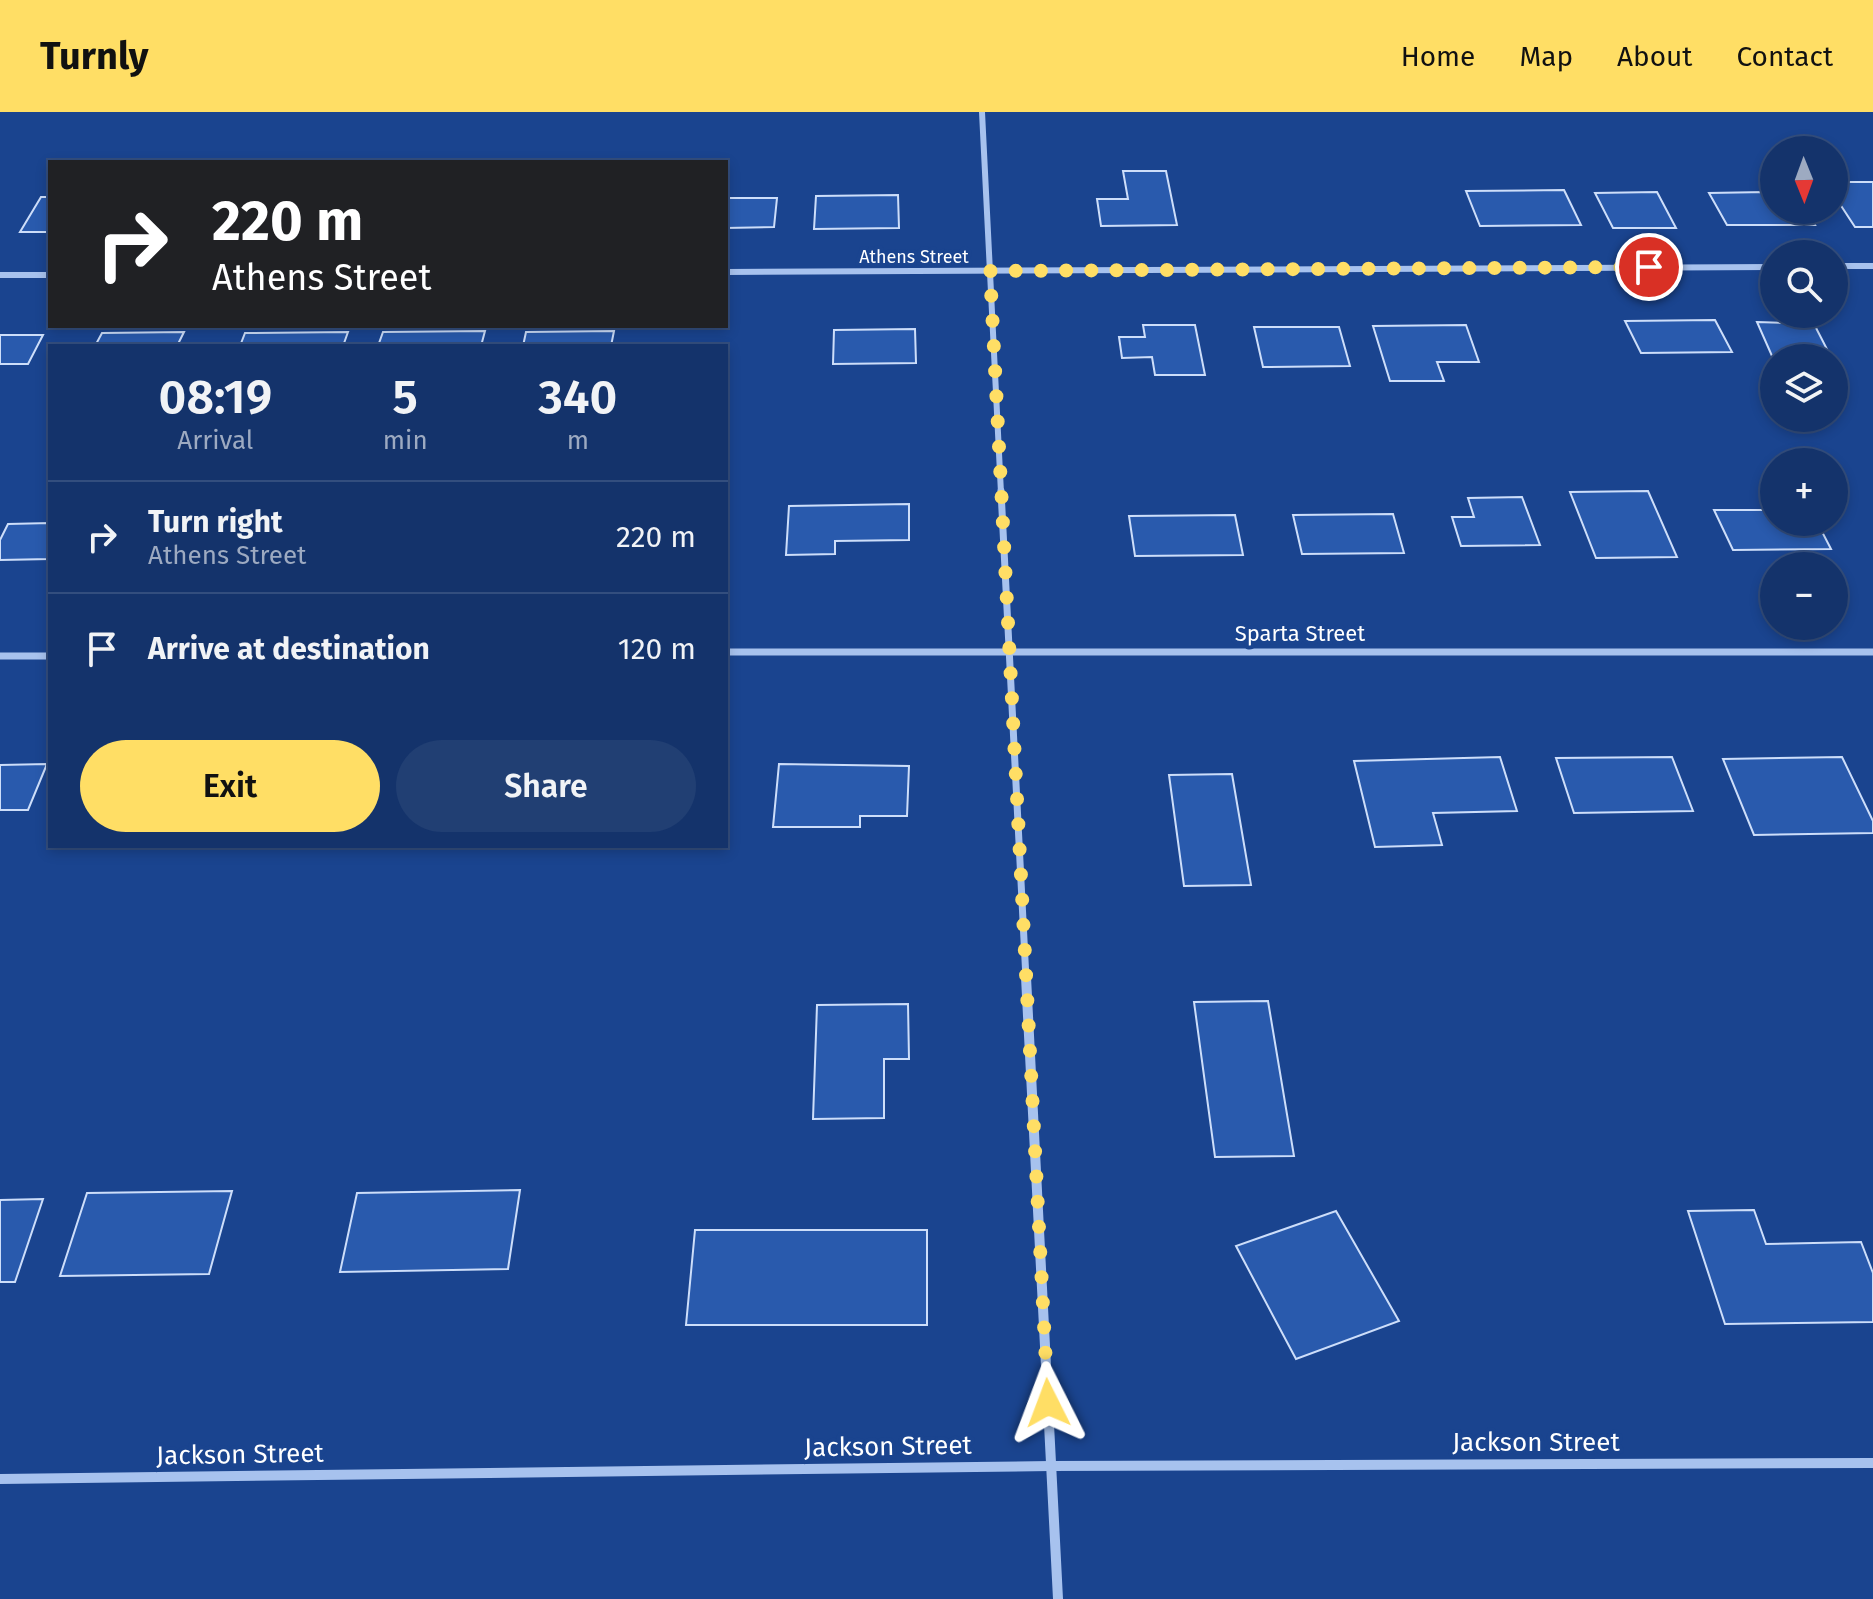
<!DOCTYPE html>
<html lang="en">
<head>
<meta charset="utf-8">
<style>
  :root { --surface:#14336b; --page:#213f73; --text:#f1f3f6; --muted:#9daac1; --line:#334e7e; --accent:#ffde65 }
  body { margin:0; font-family:"Fira Sans",sans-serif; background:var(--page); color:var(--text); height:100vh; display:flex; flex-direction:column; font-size:30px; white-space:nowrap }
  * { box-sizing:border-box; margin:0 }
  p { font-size:26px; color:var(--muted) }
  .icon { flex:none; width:44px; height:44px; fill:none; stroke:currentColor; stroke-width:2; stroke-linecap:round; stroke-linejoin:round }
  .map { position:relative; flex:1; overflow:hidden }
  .side { position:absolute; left:48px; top:232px; width:680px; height:504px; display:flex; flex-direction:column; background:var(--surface); border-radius:0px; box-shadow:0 4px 12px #0003,0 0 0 2px var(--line) }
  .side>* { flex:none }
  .hud { position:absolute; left:48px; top:48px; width:680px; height:168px; border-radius:0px; box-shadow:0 4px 12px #0003,0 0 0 2px var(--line); background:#202124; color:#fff; overflow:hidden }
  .needle { width:52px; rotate:179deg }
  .buttons { position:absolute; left:1760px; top:24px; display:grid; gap:16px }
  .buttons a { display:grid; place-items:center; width:88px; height:88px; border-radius:50%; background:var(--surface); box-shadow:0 4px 12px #0003,0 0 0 2px var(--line); font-size:40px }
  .pin { position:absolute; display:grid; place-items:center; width:68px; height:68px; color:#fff; margin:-34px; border:4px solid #fff; border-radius:50%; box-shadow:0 2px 8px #0007 }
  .me { position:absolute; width:88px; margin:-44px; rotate:357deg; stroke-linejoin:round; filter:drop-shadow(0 0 6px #0008) }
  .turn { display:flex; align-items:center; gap:28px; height:168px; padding:0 32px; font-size:36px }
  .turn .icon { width:104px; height:104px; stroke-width:2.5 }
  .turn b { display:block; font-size:56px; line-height:68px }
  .eta { display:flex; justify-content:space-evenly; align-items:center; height:136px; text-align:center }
  .eta b { font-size:48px; font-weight:600; line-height:56px }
  .button { display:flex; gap:16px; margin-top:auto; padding:16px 32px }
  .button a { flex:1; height:92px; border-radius:48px; background:var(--accent); color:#111; font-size:32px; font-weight:600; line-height:92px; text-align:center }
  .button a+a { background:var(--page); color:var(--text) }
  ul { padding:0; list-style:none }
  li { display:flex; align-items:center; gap:24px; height:112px; padding:0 32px; border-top:2px solid var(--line) }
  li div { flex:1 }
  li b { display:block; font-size:30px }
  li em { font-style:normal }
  header { display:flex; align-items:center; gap:48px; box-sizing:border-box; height:112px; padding:0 40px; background:var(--accent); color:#111 }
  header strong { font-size:38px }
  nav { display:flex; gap:44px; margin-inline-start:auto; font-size:28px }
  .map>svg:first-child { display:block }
</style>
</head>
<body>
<header>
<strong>Turnly</strong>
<nav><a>Home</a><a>Map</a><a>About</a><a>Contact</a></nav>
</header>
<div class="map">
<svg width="1873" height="1487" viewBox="0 0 1873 1487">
  <rect width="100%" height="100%" fill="#1a448f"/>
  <g fill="#295aad" stroke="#cddefa" stroke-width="2">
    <polygon points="1123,59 1166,59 1177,113 1101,114 1097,87 1128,87"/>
    <polygon points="1834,70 1873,70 1873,115 1855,115 1834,83"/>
    <polygon points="1564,78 1581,113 1480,114 1466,79"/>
    <polygon points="1657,80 1676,116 1613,116 1595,81"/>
    <polygon points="1766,80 1774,87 1774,98 1806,98 1815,113 1727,113 1709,81"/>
    <polygon points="898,83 899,116 814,117 816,84"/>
    <polygon points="41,85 50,85 50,120 20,120"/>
    <polygon points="726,86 777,86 774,115 726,116"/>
    <polygon points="1715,208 1732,240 1641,241 1625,209"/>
    <polygon points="1757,210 1814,212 1831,245 1772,244"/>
    <polygon points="1143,213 1195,213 1205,263 1155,263 1152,245 1122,246 1119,225 1145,225"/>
    <polygon points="1466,213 1479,250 1437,250 1444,269 1390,269 1373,214"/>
    <polygon points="1254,215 1339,215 1350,254 1263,255"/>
    <polygon points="915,217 916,251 833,252 834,218"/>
    <polygon points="485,219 481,234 378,234 383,220"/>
    <polygon points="614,219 611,234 523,234 526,220"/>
    <polygon points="184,220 177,234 95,234 102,221"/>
    <polygon points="348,220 343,234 240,234 245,221"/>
    <polygon points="0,223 43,223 28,252 0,252"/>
    <polygon points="1648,379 1677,445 1596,446 1570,380"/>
    <polygon points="1522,385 1540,433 1461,434 1452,405 1474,405 1468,386"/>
    <polygon points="909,392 909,428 835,429 835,442 786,443 789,394"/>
    <polygon points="1714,398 1774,398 1774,410 1817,410 1831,437 1733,438"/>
    <polygon points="1393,402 1404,441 1302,442 1293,403"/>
    <polygon points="1235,403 1243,443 1135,444 1129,404"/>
    <polygon points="50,411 50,447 0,448 0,428 8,412"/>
    <polygon points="1500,645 1517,699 1433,701 1442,733 1375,735 1354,649"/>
    <polygon points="1672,645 1693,699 1574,701 1556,646"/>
    <polygon points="1842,645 1873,709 1873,721 1754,723 1723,647"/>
    <polygon points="47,652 28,698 0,698 0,653"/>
    <polygon points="779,652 909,654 907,704 860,704 860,715 773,715"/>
    <polygon points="1232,662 1251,773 1184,774 1169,663"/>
    <polygon points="1268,889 1294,1044 1215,1045 1194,890"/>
    <polygon points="908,892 909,947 884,947 884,1006 813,1007 817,893"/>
    <polygon points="520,1078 508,1157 340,1160 357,1081"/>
    <polygon points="232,1079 209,1162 60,1164 87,1081"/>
    <polygon points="43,1087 15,1170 0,1170 0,1088"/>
    <polygon points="1754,1098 1766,1132 1861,1130 1873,1161 1873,1210 1725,1212 1688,1099"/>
    <polygon points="1336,1099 1399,1209 1296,1247 1236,1134"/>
    <polygon points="695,1118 927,1118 927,1213 686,1213"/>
  </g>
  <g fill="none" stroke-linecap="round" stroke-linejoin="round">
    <g stroke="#a7c2ee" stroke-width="6">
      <polyline points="982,0 1001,381"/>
      <polyline points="1834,154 1873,154"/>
      <polyline points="726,160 1774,155"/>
      <polyline points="0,163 50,163"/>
    </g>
    <g stroke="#a7c2ee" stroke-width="7">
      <polyline points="1001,379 1026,867"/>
      <polyline points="726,540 1873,540"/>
      <polyline points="0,544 50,544"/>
    </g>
    <g stroke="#a7c2ee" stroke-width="10">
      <polyline points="1026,865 1058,1487"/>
      <polyline points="0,1367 1051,1354 1873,1351"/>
    </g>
  </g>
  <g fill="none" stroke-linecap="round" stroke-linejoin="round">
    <polyline stroke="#ffde65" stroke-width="14" stroke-dasharray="0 25.2" points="1048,1291 990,159 1649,155"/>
  </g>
  <g text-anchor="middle" stroke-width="8" stroke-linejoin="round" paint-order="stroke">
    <g font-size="18" fill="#fff" stroke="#1a448f">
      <text x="914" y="151">Athens Street</text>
    </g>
    <g font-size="22" fill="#fff" stroke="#1a448f">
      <text x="1300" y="529">Sparta Street</text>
    </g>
    <g font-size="26" fill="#fff" stroke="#1a448f">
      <text x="1536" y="1339">Jackson Street</text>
      <text transform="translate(888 1334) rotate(-1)" y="9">Jackson Street</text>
      <text transform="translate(240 1342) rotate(-1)" y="9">Jackson Street</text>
    </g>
  </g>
</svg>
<div class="buttons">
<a><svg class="needle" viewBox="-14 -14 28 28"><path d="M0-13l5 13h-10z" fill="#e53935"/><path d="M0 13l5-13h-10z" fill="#9daac1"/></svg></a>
<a><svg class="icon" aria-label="search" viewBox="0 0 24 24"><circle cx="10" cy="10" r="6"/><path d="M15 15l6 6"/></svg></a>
<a><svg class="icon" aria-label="layers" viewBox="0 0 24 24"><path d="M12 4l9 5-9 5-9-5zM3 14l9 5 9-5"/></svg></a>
<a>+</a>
<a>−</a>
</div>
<div class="pin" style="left:1649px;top:155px;background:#d93025"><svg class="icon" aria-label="arrive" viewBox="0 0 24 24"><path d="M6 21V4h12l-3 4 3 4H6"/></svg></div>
<svg class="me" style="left:1048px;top:1291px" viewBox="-20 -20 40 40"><path d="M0-17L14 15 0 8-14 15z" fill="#ffde65" stroke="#fff" stroke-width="4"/></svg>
<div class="hud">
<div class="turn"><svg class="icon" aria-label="right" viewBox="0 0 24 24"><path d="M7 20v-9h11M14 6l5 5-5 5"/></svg><div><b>220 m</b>Athens Street</div></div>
</div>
<section class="side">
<div class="eta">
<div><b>08:19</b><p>Arrival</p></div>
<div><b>5</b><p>min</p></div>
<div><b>340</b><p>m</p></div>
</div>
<ul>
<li><svg class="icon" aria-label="right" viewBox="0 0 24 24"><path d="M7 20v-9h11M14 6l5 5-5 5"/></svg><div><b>Turn right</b><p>Athens Street</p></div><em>220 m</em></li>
<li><svg class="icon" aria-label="arrive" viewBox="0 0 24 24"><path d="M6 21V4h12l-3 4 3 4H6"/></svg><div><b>Arrive at destination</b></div><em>120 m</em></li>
</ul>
<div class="button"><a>Exit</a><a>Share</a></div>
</section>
</div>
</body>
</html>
